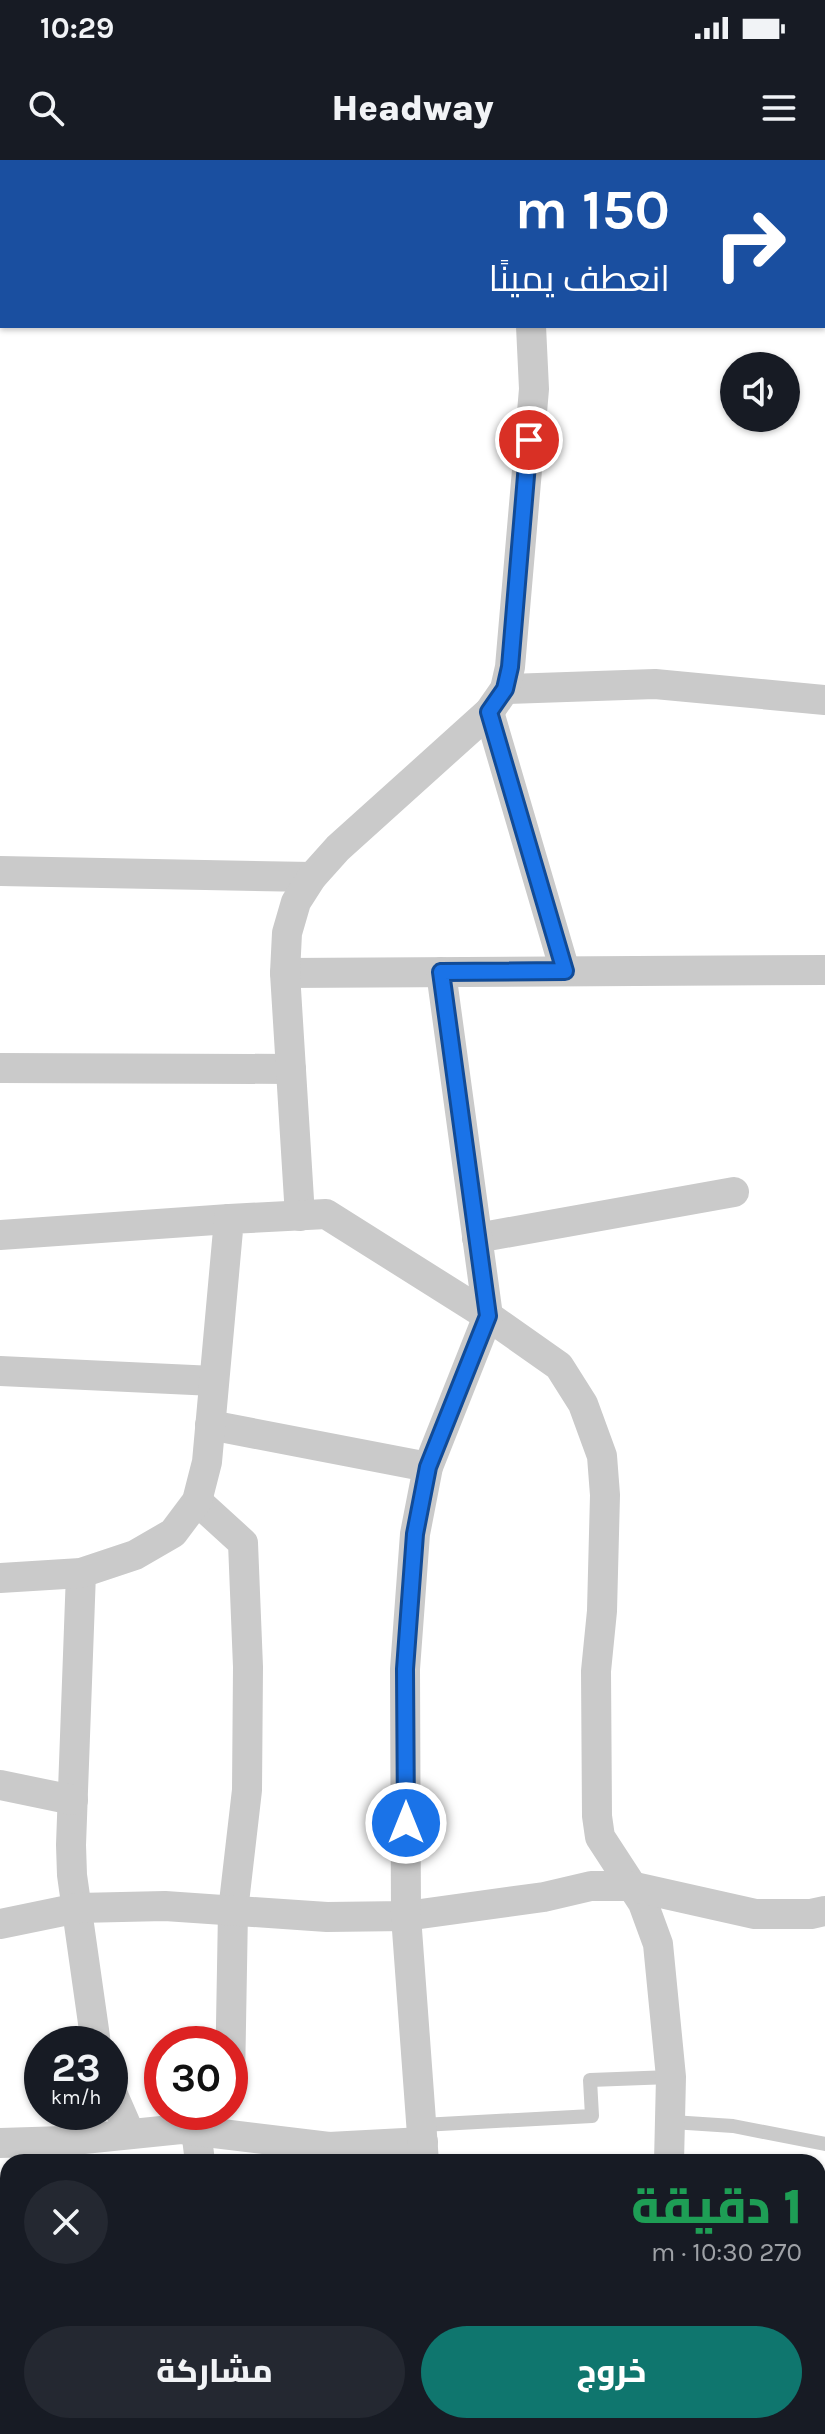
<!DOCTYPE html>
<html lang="ar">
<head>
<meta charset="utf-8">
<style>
  :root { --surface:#171b24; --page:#242831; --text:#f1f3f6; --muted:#9ea1a6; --accent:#0f766e }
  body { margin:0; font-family:Karla,Cairo,sans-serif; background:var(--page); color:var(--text); direction:rtl; height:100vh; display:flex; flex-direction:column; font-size:30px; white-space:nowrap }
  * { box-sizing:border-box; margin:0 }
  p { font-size:26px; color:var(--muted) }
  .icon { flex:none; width:44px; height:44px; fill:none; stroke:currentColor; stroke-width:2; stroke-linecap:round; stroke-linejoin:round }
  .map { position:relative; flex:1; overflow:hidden; direction:ltr }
  .drawer { position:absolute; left:0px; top:1994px; width:826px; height:280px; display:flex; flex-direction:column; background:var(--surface); border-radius:24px 24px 0 0; box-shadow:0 2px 6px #0004; direction:rtl }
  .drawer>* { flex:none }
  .guide { position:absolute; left:0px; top:0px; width:826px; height:168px; box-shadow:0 2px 6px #0004; direction:rtl; background:#1a4fa0; color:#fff; overflow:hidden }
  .buttons { position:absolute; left:720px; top:192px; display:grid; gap:16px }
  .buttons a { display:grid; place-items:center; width:80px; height:80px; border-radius:50%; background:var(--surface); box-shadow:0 2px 6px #0004; font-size:40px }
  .speed { position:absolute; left:24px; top:1866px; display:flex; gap:16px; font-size:40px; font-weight:700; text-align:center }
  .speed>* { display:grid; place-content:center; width:104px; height:104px; border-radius:50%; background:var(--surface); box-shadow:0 2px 6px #0004; line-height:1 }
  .speed small { font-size:20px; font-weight:400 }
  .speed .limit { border:12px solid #d22; background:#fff; color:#111 }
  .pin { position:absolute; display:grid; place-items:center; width:68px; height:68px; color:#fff; margin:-34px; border:4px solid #fff; border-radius:50%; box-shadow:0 2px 8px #0007 }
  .me { position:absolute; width:88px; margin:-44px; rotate:0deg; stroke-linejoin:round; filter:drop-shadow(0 0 6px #0008) }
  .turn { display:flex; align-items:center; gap:28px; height:168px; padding:0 24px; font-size:36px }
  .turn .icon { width:104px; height:104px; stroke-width:2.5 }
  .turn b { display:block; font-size:56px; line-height:68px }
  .round { display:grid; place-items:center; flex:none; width:84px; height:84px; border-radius:42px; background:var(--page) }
  .overview { display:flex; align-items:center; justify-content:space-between; height:136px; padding:0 24px }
  h1 { font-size:48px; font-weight:800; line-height:60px; color:#1e9e55 }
  .cta { display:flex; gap:16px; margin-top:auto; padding:16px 24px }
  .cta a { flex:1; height:92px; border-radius:48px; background:var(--accent); color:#fff; font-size:32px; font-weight:800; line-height:92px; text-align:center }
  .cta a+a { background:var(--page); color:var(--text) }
  .status { display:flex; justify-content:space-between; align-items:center; height:56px; padding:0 40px; background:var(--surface); direction:ltr }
  .status svg { height:22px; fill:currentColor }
  header { display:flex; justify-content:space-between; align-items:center; height:104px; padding:0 24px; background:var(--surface); font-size:36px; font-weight:800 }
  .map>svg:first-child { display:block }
</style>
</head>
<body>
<div class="status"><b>10:29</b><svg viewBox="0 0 49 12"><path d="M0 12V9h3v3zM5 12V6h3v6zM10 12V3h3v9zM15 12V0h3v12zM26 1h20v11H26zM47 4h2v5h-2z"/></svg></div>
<header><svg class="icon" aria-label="menu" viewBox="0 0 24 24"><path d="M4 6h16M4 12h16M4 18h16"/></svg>Headway<svg class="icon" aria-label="search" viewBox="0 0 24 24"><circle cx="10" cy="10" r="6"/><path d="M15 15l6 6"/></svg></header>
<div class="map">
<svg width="825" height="2274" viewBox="0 0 825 2274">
  <rect width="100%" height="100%" fill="#fff"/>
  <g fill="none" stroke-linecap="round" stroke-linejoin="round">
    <g stroke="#cacaca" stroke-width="14">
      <polyline points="672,1962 733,1966 825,1984"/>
      <polyline points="422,1965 592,1956 590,1920 671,1917"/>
    </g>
    <g stroke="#cacaca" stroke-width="30">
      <polyline points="530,2 530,0"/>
      <polyline points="505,529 655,524 825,540"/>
      <polyline points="489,552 565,811"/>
      <polyline points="0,711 312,717"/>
      <polyline points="285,813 825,810"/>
      <polyline points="0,908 291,909"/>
      <polyline points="300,1056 285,813 287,773 296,742 312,717 338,688 489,552 505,529 510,507 534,229 531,166"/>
      <polyline points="0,1075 229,1059"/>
      <polyline points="477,1078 734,1032"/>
      <polyline points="0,1211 214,1221"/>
      <polyline points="210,1265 428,1307"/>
      <polyline points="197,1341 243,1383 248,1507 247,1630 233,1751 230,1922"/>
      <polyline points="81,1413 71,1685 72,1715 96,1884"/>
      <polyline points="0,1418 81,1413 135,1395 173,1373 197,1341 207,1302 229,1059 326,1054 488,1156 559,1206 583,1244 602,1296 605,1335 602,1451 596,1511 597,1656 600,1677 643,1743 658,1784 671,1917 669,2002"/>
      <polyline points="0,1625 73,1640"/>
      <polyline points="0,1764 78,1748 165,1746 327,1757 406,1756 544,1737 591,1726 630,1726 755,1754 811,1754 825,1751"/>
      <polyline points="110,1928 130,1974"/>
      <polyline points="196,1970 200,2002"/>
      <polyline points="0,1983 64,1981 181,1969 329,1987 423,1982"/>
      <polyline points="424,2002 406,1756 405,1509 415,1374 428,1307 488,1156 441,812"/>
      <polyline points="241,2266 244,2274"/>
      <polyline points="659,2266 661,2274"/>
      <polyline points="355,2274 375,2266"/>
    </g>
  </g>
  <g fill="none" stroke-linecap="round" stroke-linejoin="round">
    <g stroke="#114b97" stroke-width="20">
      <polyline id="route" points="406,1663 405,1509 415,1374 428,1307 488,1156 441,812 565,811 489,552 505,529 510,507 529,280"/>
    </g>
    <use href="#route" stroke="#1a73e8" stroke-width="14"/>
  </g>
</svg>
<div class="buttons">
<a><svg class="icon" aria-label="sound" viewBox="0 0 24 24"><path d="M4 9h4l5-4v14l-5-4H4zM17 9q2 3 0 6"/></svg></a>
</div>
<div class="speed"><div>23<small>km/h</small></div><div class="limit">30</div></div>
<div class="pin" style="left:529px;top:280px;background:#d93025"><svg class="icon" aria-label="arrive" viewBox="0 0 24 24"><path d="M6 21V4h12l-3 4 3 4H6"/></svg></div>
<svg class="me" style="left:406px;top:1663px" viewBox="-20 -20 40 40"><circle r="17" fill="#1a73e8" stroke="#fff" stroke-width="3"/><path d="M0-11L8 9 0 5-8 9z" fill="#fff"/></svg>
<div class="guide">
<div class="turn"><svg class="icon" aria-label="right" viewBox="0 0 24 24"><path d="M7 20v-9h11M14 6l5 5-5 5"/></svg><div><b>150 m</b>انعطف يمينًا</div></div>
</div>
<section class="drawer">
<div class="overview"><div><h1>1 دقيقة</h1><p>270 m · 10:30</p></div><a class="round"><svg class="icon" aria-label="close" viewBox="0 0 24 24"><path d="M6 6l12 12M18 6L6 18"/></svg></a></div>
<div class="cta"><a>خروج</a><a>مشاركة</a></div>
</section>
</div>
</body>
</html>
